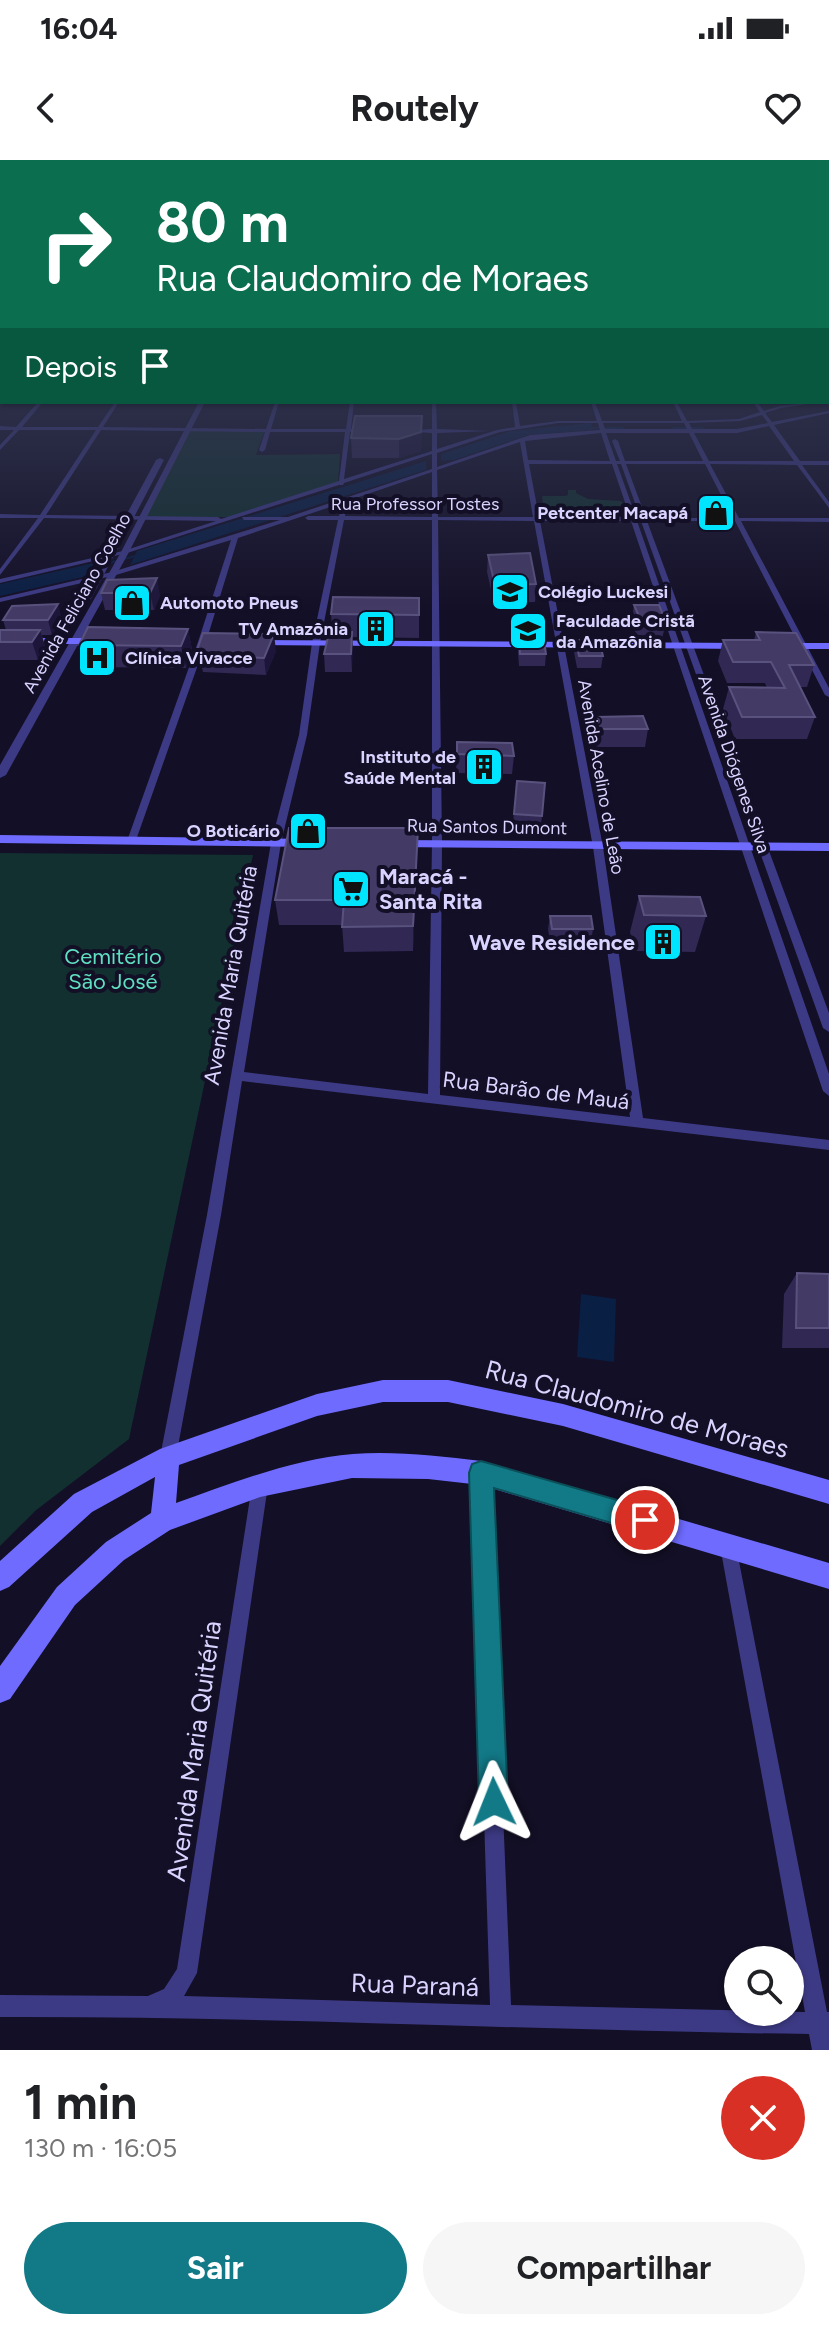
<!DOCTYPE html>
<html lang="pt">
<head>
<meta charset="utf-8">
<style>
  :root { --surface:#fff; --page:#f6f6f6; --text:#202124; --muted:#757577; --accent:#127987 }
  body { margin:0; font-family:Figtree,sans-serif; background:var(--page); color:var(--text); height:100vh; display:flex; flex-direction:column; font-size:30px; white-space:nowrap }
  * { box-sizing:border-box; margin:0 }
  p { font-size:26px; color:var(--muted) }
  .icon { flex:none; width:44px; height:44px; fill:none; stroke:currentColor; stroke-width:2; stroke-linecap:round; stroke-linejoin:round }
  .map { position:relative; height:1890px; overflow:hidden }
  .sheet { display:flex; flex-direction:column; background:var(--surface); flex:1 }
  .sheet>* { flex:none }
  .top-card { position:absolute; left:0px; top:0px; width:830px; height:244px; box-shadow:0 2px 6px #0004; background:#0b6e4f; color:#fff; overflow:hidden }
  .tools { position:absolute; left:724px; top:1786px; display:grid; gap:16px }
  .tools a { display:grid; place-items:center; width:80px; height:80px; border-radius:50%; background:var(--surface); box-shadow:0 2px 6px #0004; font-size:40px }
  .pin { position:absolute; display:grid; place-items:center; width:68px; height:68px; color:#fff; margin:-34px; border:4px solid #fff; border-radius:50%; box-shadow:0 2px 8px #0007 }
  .me { position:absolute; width:88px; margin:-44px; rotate:358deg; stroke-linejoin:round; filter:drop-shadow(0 0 6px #0008) }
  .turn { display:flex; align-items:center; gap:28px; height:168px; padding:0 24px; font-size:36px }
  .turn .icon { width:104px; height:104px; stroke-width:2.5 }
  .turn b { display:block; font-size:56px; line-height:68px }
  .then { display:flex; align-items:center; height:76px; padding:0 24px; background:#0003; gap:16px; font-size:30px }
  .round { display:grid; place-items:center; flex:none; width:84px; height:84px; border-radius:42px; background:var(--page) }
  .headline { display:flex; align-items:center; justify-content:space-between; height:136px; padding:0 24px }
  h1 { font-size:48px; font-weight:700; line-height:60px }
  .action { display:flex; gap:16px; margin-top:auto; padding:16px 24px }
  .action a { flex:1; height:92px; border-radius:48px; background:var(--accent); color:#fff; font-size:32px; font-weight:700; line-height:92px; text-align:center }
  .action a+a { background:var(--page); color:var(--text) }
  .status { display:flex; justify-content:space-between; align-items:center; height:56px; padding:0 40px; background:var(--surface); direction:ltr }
  .status svg { height:22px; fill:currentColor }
  header { display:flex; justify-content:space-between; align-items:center; height:104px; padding:0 24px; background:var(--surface); font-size:36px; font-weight:700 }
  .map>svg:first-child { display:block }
</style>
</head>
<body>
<div class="status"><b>16:04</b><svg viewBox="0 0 49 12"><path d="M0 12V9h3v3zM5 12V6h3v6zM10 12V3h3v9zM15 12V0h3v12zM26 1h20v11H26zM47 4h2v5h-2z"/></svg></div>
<header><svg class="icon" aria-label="back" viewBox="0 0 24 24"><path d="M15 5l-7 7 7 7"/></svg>Routely<svg class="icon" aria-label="heart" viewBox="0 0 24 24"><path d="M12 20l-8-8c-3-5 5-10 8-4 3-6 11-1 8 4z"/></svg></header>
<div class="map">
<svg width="829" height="1890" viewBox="0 0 829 1890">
  <rect width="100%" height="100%" fill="#130f26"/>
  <g fill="#12302f">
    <polygon points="188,270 265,270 256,295 340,294 338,324 230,357 144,357"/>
    <polygon points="568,330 576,330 576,333 588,339 621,341 624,345 616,355 570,356 543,345 542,336 565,336 568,335"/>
    <polygon points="0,693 253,695 129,1279 35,1351 0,1386"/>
  </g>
  <g fill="#0a1f44">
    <polygon points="591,263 593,270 528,275 454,300 441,301 441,294 511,271"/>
    <polygon points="426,301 426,310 130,405 137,391"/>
    <polygon points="94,403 87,416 0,436 0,424"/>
    <polygon points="581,1134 616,1139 614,1202 577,1197"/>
  </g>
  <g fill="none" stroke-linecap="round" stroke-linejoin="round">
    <g stroke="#0a1f44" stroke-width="2">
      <polyline points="589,268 623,268"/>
      <polyline points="673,268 703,268"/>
      <polyline points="87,409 139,395"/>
    </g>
    <g fill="#3d3a85" fill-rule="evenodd">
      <polygon points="2,205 2,208 0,209 0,206"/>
      <rect x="828" y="207" width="1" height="2"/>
      <rect x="828" y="234" width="1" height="3"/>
      <path d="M38,242H43L22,267H98L115,242H119L103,267L266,269L275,242H279L271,269H346L350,242H354L351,269L370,271L350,272L344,319L432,291V273L403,271L432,269V242H436L437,269L490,271L437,273V289L497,270L515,267L512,242H516L520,266L558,261H597L591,242H595L602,261H682L673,242H677L687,261L739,259L760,252L753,242H757L764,251L780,246L820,242L781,248L765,253L772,262L829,251V253L774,265L800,301H829V305H802L829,342V348L797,305L710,304L739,358H829V362L741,361L829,528V537L825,535L735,361H647L829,853V872L823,868L641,361H637L829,914V936L823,931L631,361H540L603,687L643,958L829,980V990L242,921L221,1055L176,1297L174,1303L168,1305L162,1303L160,1297L207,1055L271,683L299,575L312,483L338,360H308L305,358L308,356H339L342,343L238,378L206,482L135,683H129L127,681L198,482L231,380L116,415L0,442V438L112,412L280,360H244L242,357H288L432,309V294L344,323L343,325H339L127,393L0,423V419L123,391L216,361L44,358L0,415V409L38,358H0V354L40,355L96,270H19L0,290V285L14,270H0V266L16,267ZM762,255L768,263L737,269H692L689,263L740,261ZM558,263H598L600,270L530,275L437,307V293L500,272ZM603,263H684L687,269H605ZM769,266L794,301H709L694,273H737ZM101,270L265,272L259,290L262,292L265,290L270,272H345L339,321L221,359L218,357L46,355ZM601,273L610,301L528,300L525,281ZM606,273H689L703,301H625L618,281L615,279L612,281L620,301H616ZM520,282L533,357H438L437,310ZM529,304H612L630,357H539ZM617,304H621L640,357H636ZM626,304H705L733,358H646ZM432,312V357L345,356L347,341ZM344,360H432V684L428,934L244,912L281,683L307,575L320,483ZM438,360L534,361L593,687L630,957L440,935L442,684Z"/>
      <path d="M481,1305L487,1307L489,1313L511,1845L805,1852L720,1386L722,1380L728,1378L734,1380L736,1386L827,1852H829V1890H812L809,1874C539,1871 270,1856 0,1857V1835L148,1836L164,1829L177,1809L252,1325L254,1319L260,1317L266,1319L268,1325L197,1813L184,1836L490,1845L473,1313L475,1307Z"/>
    </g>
    <g fill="#3d3a85" fill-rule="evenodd">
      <polygon points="199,242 205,242 129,392 6,615 0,618 0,605 121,392"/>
      <polygon points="160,298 164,300 91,439 83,441 81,439 156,300"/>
    </g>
    <g fill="#6f6bff" fill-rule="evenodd">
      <polygon points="0,478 102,478 107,481 102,484 0,484"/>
      <polygon points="248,480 746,483 751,486 746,489 252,485 248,484"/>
      <polygon points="829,483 829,489 780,489 775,486 780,483"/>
      <polygon points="0,675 310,679 317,683 310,687 0,683"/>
      <polygon points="396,680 829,683 829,691 391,687 391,681"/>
      <path d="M383,1220H448L563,1244L829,1320V1344L563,1266L448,1242H383L317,1256L179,1305L176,1343C232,1323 293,1299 353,1294C395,1291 439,1296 481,1301L829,1403V1429L481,1325L428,1319L352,1318L260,1337L170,1370L124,1400L75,1445L10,1539L0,1543V1506L57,1427L106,1382L151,1353L155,1317L92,1352L9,1427L0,1431V1401L74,1334L160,1289L317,1234Z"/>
    </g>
  </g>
  <g fill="#312854">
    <polygon points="422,256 421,291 399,298 352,298 351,278"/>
    <polygon points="488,395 536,424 535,442 494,443 487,412"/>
    <polygon points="107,420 160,435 154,450 105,450 101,433"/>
    <polygon points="419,438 419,478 352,477 352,512 325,512 324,494 332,473 331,454"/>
    <polygon points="634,445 666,462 662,479 638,479 631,462"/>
    <polygon points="62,459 52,475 42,475 45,487 38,500 0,500 0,470 6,470 3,460"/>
    <polygon points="188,469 192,490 186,508 85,507 79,485"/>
    <polygon points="756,472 814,505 807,527 800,527 815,557 807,579 735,579 723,549 729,527 767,528 765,523 727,523 718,501 723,480 754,480"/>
    <polygon points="576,480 603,496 601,508 577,508 574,492"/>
    <polygon points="519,481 546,494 545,506 519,506 518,493"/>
    <polygon points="197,490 276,491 266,515 203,512 202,508 200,508"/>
    <polygon points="596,557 648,569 645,587 596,587 593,575"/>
    <polygon points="457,582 514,596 512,614 456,613"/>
    <polygon points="517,621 542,656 540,674 512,673"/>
    <polygon points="418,668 413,791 344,792 342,765 279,765 275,740"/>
    <polygon points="639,736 706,756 695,792 635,791 630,772"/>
    <polygon points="550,756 593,769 591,782 550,782 548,769"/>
    <polygon points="797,1113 829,1114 829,1188 782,1188 784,1134"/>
  </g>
  <g fill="#1d163a">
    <polygon points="422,256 421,291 399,298 399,279"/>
    <polygon points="157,418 160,435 154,450 150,433"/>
    <polygon points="58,444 62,459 52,475 48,460"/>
    <polygon points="188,469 192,490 186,508 181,486"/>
    <polygon points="40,470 45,487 38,500 32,482"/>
    <polygon points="352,472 353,489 352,512 351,494"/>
    <polygon points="274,474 276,491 266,515 264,498"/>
    <polygon points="418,668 417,693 413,791 413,766"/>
  </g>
  <g fill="#433a66" stroke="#5a527e" stroke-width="2">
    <polygon points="355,256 422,256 421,272 399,279 351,278"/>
    <polygon points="530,393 536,424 495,425 488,395"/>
    <polygon points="157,418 150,433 101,433 107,420"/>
    <polygon points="333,437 419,438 419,455 331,454"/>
    <polygon points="58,444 48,460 3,460 12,446"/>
    <polygon points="634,445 659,445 666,462 641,461"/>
    <polygon points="88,467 188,469 181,486 79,485"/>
    <polygon points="0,470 40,470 32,482 0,482"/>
    <polygon points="352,472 351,494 324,494 329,473"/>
    <polygon points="756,472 796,473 814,505 789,505 815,557 742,557 729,527 785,528 771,502 733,502 723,480 760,480"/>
    <polygon points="203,473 274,474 264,498 199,494 200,491 197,490"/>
    <polygon points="576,480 599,480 603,496 579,496"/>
    <polygon points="519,481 544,481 546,494 520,494"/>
    <polygon points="643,556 648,569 599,569 596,557"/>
    <polygon points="457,582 512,583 514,596 457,594"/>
    <polygon points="517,621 545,623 542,656 514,654"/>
    <polygon points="289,668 418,668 413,766 342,767 344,740 275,740"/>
    <polygon points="639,736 700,737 706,756 644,755"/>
    <polygon points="550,756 591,756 593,769 552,769"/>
    <polygon points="797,1113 829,1114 829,1168 796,1168"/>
  </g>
  <linearGradient id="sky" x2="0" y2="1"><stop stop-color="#0a0815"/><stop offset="0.42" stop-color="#333752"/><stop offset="1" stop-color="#333752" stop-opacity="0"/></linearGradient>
  <rect width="829" height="454" fill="url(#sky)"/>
  <polygon fill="#127987" stroke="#0c4f58" stroke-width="2" points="481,1301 645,1348 654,1352 658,1360 654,1369 645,1373 494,1328 508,1642 504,1652 494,1657 483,1652 479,1642 469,1313 472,1304"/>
  <defs>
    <g id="shop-square" transform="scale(2)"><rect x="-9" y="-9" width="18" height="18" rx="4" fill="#00e5ff" stroke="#130f26"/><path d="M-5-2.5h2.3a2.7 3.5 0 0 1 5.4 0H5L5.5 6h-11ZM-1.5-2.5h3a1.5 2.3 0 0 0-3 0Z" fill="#111"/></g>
    <g id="school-square" transform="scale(2)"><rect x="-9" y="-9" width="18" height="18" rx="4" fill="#00e5ff" stroke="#130f26"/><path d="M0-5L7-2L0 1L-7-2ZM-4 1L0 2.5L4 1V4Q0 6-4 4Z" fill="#111"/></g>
    <g id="building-square" transform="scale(2)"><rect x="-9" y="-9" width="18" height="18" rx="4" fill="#00e5ff" stroke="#130f26"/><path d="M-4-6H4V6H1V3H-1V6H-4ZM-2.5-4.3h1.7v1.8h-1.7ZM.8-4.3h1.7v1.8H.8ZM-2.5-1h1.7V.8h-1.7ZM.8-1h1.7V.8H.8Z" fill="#111"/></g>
    <g id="university-square" transform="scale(2)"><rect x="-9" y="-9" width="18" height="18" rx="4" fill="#00e5ff" stroke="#130f26"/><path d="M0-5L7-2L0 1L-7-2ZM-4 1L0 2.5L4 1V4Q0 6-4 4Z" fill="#111"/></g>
    <g id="hospital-square" transform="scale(2)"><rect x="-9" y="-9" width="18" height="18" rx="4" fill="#00e5ff" stroke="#130f26"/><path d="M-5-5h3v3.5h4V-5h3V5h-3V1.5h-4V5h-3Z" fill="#111"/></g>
    <g id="supermarket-square" transform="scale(2)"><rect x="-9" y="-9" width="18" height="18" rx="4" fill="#00e5ff" stroke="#130f26"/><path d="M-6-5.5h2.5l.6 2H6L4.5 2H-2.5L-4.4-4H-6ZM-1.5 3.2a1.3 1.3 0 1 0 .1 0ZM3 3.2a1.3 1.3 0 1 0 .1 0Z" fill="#111"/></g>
  </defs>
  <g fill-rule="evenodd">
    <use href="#shop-square" x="716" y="353"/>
    <use href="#school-square" x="510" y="432"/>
    <use href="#shop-square" x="132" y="443"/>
    <use href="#building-square" x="376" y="469"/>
    <use href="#university-square" x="528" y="471"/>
    <use href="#hospital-square" x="97" y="498"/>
    <use href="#building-square" x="484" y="607"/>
    <use href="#shop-square" x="308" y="671"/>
    <use href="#supermarket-square" x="351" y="729"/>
    <use href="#building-square" x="663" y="782"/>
  </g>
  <g text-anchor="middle" stroke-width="8" stroke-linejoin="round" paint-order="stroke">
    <g font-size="18" fill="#d9d4ff" stroke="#130f26">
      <text x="415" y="350">Rua Professor Tostes</text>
      <text transform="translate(77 443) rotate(-61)" y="6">Avenida Feliciano Coelho</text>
      <text transform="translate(734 604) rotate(71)" y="6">Avenida Diógenes Silva</text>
      <text transform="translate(601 617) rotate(80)" y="6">Avenida Acelino de Leão</text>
      <text transform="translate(487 667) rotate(1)" y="6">Rua Santos Dumont</text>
    </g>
    <g font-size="18" font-weight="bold" fill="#d9d4ff" stroke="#130f26" text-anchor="end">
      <text x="688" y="359">Petcenter Macapá</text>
      <text x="538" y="438" text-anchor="start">Colégio Luckesi</text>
      <text x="160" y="449" text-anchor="start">Automoto Pneus</text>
      <text x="556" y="467" text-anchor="start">Faculdade Cristã<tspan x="556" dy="21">da Amazônia</tspan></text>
      <text x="348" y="475">TV Amazônia</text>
      <text x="125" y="504" text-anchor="start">Clínica Vivacce</text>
      <text x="456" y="603">Instituto de<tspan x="456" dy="21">Saúde Mental</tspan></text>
      <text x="280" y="677">O Boticário</text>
    </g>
    <g font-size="22" font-weight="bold" fill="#d9d4ff" stroke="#130f26" text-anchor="start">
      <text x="379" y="724">Maracá -<tspan x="379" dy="25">Santa Rita</tspan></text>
      <text x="635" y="790" text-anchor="end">Wave Residence</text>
    </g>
    <g font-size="22" fill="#5fe0c0" stroke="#130f26">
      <text x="113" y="804">Cemitério<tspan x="113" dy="25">São José</tspan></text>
    </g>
    <g font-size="22" fill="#d9d4ff" stroke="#130f26">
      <text transform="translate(230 815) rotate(-80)" y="8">Avenida Maria Quitéria</text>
      <text transform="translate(536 930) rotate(7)" y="8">Rua Barão de Mauá</text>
    </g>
    <g font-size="26" fill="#d9d4ff" stroke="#130f26">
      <text transform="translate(637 1249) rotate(15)" y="9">Rua Claudomiro de Moraes</text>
      <text transform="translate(194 1591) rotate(-82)" y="9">Avenida Maria Quitéria</text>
      <text transform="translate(415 1825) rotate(2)" y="9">Rua Paraná</text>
    </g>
  </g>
</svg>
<div class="tools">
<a><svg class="icon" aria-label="search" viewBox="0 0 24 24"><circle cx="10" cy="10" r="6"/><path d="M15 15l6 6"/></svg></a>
</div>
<div class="pin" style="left:645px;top:1360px;background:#d93025"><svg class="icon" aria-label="arrive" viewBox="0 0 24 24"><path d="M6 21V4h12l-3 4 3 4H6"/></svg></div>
<svg class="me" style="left:494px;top:1642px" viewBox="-20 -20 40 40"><path d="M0-17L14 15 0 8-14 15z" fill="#127987" stroke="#fff" stroke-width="4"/></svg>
<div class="top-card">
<div class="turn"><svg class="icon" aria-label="right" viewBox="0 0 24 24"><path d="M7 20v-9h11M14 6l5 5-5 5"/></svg><div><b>80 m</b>Rua Claudomiro de Moraes</div></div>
<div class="then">Depois<svg class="icon" aria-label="arrive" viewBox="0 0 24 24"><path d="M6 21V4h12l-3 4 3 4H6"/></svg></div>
</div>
</div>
<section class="sheet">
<div class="headline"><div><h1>1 min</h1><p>130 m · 16:05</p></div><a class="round" style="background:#d93025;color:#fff"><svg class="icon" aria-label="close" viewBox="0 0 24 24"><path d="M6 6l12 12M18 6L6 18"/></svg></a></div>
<div class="action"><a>Sair</a><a>Compartilhar</a></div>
</section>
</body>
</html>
